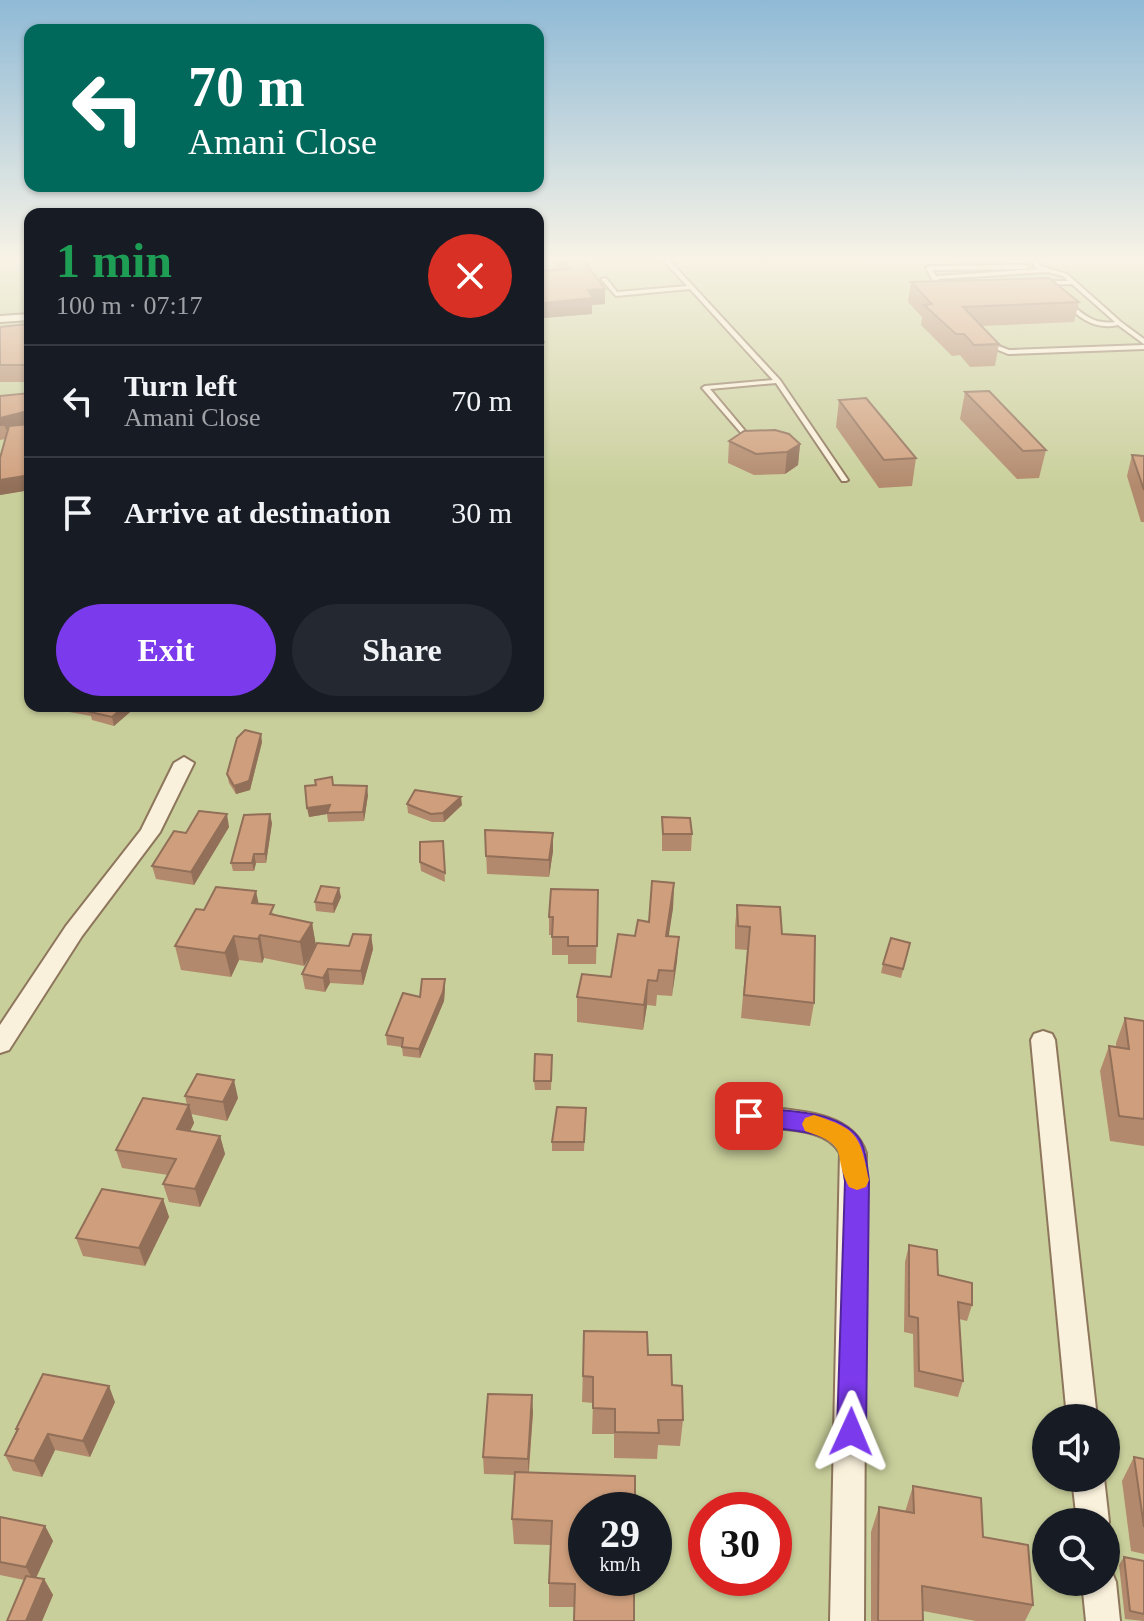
<!DOCTYPE html>
<html lang="en">
<head>
<meta charset="utf-8">
<style>
  :root { --surface:#171b24; --page:#242831; --text:#f1f3f6; --muted:#9ea1a6; --line:#363941; --accent:#7c3aed }
  body { margin:0; font-family:"Times New Roman",serif; background:var(--page); color:var(--text); height:100vh; display:flex; flex-direction:column; font-size:30px; white-space:nowrap }
  * { box-sizing:border-box; margin:0 }
  p { font-size:26px; color:var(--muted) }
  .icon { flex:none; width:44px; height:44px; fill:none; stroke:currentColor; stroke-width:2; stroke-linecap:round; stroke-linejoin:round }
  .map { position:relative; flex:1; overflow:hidden }
  .panel { position:absolute; left:24px; top:208px; width:520px; height:504px; display:flex; flex-direction:column; background:var(--surface); border-radius:16px; box-shadow:0 2px 6px #0004 }
  .panel>* { flex:none }
  .banner { position:absolute; left:24px; top:24px; width:520px; height:168px; border-radius:16px; box-shadow:0 2px 6px #0004; background:#00695c; color:#fff; overflow:hidden }
  .tools { position:absolute; left:1032px; top:1404px; display:grid; gap:16px }
  .tools a { display:grid; place-items:center; width:88px; height:88px; border-radius:50%; background:var(--surface); box-shadow:0 2px 6px #0004; font-size:40px }
  .speed { position:absolute; left:568px; top:1492px; display:flex; gap:16px; font-size:40px; font-weight:700; text-align:center }
  .speed>* { display:grid; place-content:center; width:104px; height:104px; border-radius:50%; background:var(--surface); box-shadow:0 2px 6px #0004; line-height:1 }
  .speed small { font-size:20px; font-weight:400 }
  .speed .limit { border:12px solid #d22; background:#fff; color:#111 }
  .pin { position:absolute; display:grid; place-items:center; width:68px; height:68px; color:#fff; margin:-34px; border-radius:16px; box-shadow:0 4px 12px #0006 }
  .me { position:absolute; width:88px; margin:-44px; rotate:1deg; stroke-linejoin:round; filter:drop-shadow(0 0 6px #0008) }
  .turn { display:flex; align-items:center; gap:28px; height:168px; padding:0 32px; font-size:36px }
  .turn .icon { width:104px; height:104px; stroke-width:2.5 }
  .turn b { display:block; font-size:56px; line-height:68px }
  .round { display:grid; place-items:center; flex:none; width:84px; height:84px; border-radius:42px; background:var(--page) }
  .overview { display:flex; align-items:center; justify-content:space-between; height:136px; padding:0 32px }
  h1 { font-size:48px; font-weight:600; line-height:60px; color:#1e9e55 }
  .action { display:flex; gap:16px; margin-top:auto; padding:16px 32px }
  .action a { flex:1; height:92px; border-radius:48px; background:var(--accent); color:#fff; font-size:32px; font-weight:600; line-height:92px; text-align:center }
  .action a+a { background:var(--page); color:var(--text) }
  ul { padding:0; list-style:none }
  li { display:flex; align-items:center; gap:24px; height:112px; padding:0 32px; border-top:2px solid var(--line) }
  li div { flex:1 }
  li b { display:block; font-size:30px }
  li em { font-style:normal }
  .map>svg:first-child { display:block }
</style>
</head>
<body>
<div class="map">
<svg width="1144" height="1621" viewBox="0 0 1144 1621">
  <rect width="100%" height="100%" fill="#f0e4c8"/>
  <path fill="#c9cf9b" fill-rule="evenodd" d="M0,261H30V706H538V261L1144,263V1621H0ZM1046,1418H1106V1478H1046ZM586,1510H654V1578H586ZM706,1510H774V1578H706ZM1046,1522H1106V1582H1046Z"/>
  <g fill="none" stroke-linecap="round" stroke-linejoin="round">
    <g stroke="#8d765c" stroke-width="4">
      <g id="service">
        <polygon points="664,261 670,261 780,380 848,480 846,481 842,481 776,383 710,389 746,432 747,433 744,435 742,434 703,389 702,388 705,386 773,380 690,289 616,296 601,279 606,278 617,292 687,286"/>
        <path d="M1031,261H1037L1040,266L1067,274L1121,322L1144,339V344L1118,325C1095,330 1081,319 1065,304V302H1069C1083,315 1095,325 1115,322L1072,284L1044,285L1041,283L1044,281H1068L1063,276L1048,272L938,279L942,284L948,286L941,288L932,279L926,268L929,266L1026,265L1029,267L1026,269L932,270L936,276L1040,269L1036,268Z"/>
        <polygon points="538,337 543,342 538,347"/>
        <polygon points="986,343 990,343 1009,350 1144,345 1144,349 1008,354 986,345"/>
      </g>
    </g>
    <g stroke="#8d765c" stroke-width="4">
      <g id="minor">
        <polygon points="30,314 30,320 0,322 0,316"/>
        <polygon points="184,757 194,763 160,832 82,936 9,1050 0,1053 0,1025 66,926 141,830 174,763"/>
        <polygon points="1043,1031 1052,1034 1055,1040 1097,1418 1067,1418 1031,1040 1034,1034"/>
        <path d="M749,1106C788,1111 852,1108 866,1153L864,1621H830L840,1153C823,1122 769,1133 740,1123L736,1116L740,1109Z"/>
        <polygon points="1072,1478 1104,1478 1109,1522 1106,1530 1106,1522 1077,1522"/>
        <polygon points="1106,1568 1111,1570 1116,1582 1120,1621 1086,1621 1082,1582 1106,1582"/>
      </g>
    </g>
    <use href="#service" fill="#faf1dc" fill-rule="evenodd"/>
    <use href="#minor" fill="#faf1dc" fill-rule="evenodd"/>
  </g>
  <g fill="#b2896c">
    <polygon points="555,261 584,261 605,289 605,304 592,305 592,314 543,318 538,311 538,271 558,270 555,267"/>
    <polygon points="911,282 1079,302 1074,322 982,326 999,344 995,366 970,367 960,355 952,356 921,325 922,317 908,302"/>
    <polygon points="27,324 30,337 30,382 0,382 0,327"/>
    <polygon points="965,392 1046,450 1039,478 1017,479 960,419"/>
    <polygon points="30,393 30,490 0,495 0,458 5,439 0,440 0,396"/>
    <polygon points="839,400 916,458 912,486 879,488 836,427"/>
    <polygon points="729,441 800,444 798,465 785,474 754,475 728,463"/>
    <polygon points="1132,455 1144,456 1144,522 1141,522 1127,476"/>
    <polygon points="52,706 137,706 114,726 92,720 91,716 53,709"/>
    <polygon points="262,742 250,790 236,794 229,783 227,774"/>
    <polygon points="333,785 368,795 364,821 328,822 327,814 309,817"/>
    <polygon points="407,804 462,805 444,822 432,822 408,813"/>
    <polygon points="662,817 692,834 691,851 662,851"/>
    <polygon points="272,823 266,863 256,863 254,871 233,871 231,863"/>
    <polygon points="229,827 194,885 156,879 152,866 186,833"/>
    <polygon points="485,830 553,833 553,851 549,877 487,874"/>
    <polygon points="443,841 445,882 421,871 420,862"/>
    <polygon points="674,883 673,908 668,936 679,937 672,996 657,995 656,1006 647,1005 643,1030 577,1022 577,997 611,977 635,936 649,922"/>
    <polygon points="598,890 596,964 568,964 568,955 552,955 552,935 549,935 549,917"/>
    <polygon points="341,897 334,913 316,911 315,902"/>
    <polygon points="259,904 276,915 312,923 316,946 349,946 371,935 373,949 363,985 330,983 325,992 305,989 302,974 315,948 304,966 264,958 262,963 239,960 231,977 181,970 175,946 204,910"/>
    <polygon points="737,905 782,934 814,1003 810,1026 741,1018 747,950 735,949 735,927"/>
    <polygon points="910,943 901,978 881,973 883,964"/>
    <polygon points="445,988 444,1001 420,1058 403,1056 402,1047 387,1045 386,1035 420,997"/>
    <polygon points="1125,1018 1144,1021 1144,1146 1110,1141 1100,1071 1109,1046 1116,1047 1116,1043"/>
    <polygon points="552,1055 551,1090 535,1090 534,1081"/>
    <polygon points="185,1096 238,1098 227,1121 191,1114 194,1123 190,1131 220,1136 225,1154 200,1207 169,1202 163,1184 168,1175 122,1168 116,1150 187,1105"/>
    <polygon points="586,1108 584,1151 552,1151 552,1142"/>
    <polygon points="163,1199 169,1217 145,1266 83,1256 76,1238"/>
    <polygon points="909,1245 938,1275 972,1305 967,1321 959,1319 963,1381 958,1397 914,1387 913,1334 904,1332 905,1262"/>
    <polygon points="584,1331 648,1355 672,1385 683,1420 680,1446 658,1445 657,1459 614,1458 614,1434 592,1434 593,1403 582,1402"/>
    <polygon points="115,1402 90,1457 55,1450 42,1477 13,1471 5,1455 17,1432 16,1429"/>
    <polygon points="533,1412 529,1472 586,1510 574,1607 549,1607 549,1583 550,1545 514,1544 512,1519 515,1475 484,1474 483,1457"/>
    <polygon points="1134,1457 1144,1459 1144,1554 1131,1551 1122,1481"/>
    <polygon points="913,1486 983,1537 1033,1605 1025,1621 976,1621 923,1611 923,1621 871,1621 871,1532 879,1507 905,1512"/>
    <polygon points="0,1517 45,1526 53,1541 36,1578 44,1579 53,1595 42,1621 7,1621 24,1580 0,1575"/>
    <polygon points="1124,1557 1144,1561 1144,1621 1125,1619 1119,1565"/>
  </g>
  <g fill="#916f58">
    <polygon points="605,289 605,304 592,305 592,314 543,318 543,303 588,290"/>
    <polygon points="27,324 30,337 30,358 27,347"/>
    <polygon points="30,359 30,382 25,365"/>
    <polygon points="28,411 30,425 6,430 5,426 0,426 0,418"/>
    <polygon points="800,444 798,465 785,474 787,452"/>
    <polygon points="30,475 30,490 0,495 0,480"/>
    <polygon points="125,706 137,706 114,726 112,717"/>
    <polygon points="261,734 262,742 250,790 236,794 234,786"/>
    <polygon points="367,786 368,795 364,821 363,812"/>
    <polygon points="461,797 462,805 444,822 443,813"/>
    <polygon points="330,805 327,814 309,817 307,808"/>
    <polygon points="227,814 229,827 194,885 191,872"/>
    <polygon points="270,814 272,823 266,863 265,854"/>
    <polygon points="553,833 553,851 549,877 549,860"/>
    <polygon points="254,854 256,863 254,871 252,863"/>
    <polygon points="674,883 673,908 665,961 666,936"/>
    <polygon points="339,888 341,897 334,913 333,904"/>
    <polygon points="256,891 261,915 252,903"/>
    <polygon points="312,923 316,946 304,966 300,942"/>
    <polygon points="260,935 264,958 262,963 258,939"/>
    <polygon points="371,935 373,949 363,985 361,971"/>
    <polygon points="234,936 239,960 231,977 225,953"/>
    <polygon points="679,937 677,962 672,996 674,971"/>
    <polygon points="328,969 330,983 325,992 323,978"/>
    <polygon points="445,979 445,988 444,1001 420,1058 419,1049"/>
    <polygon points="648,980 647,1005 643,1030 644,1005"/>
    <polygon points="234,1080 238,1098 227,1121 223,1102"/>
    <polygon points="189,1105 194,1123 182,1147 177,1129"/>
    <polygon points="220,1136 225,1154 200,1207 195,1189"/>
    <polygon points="163,1199 169,1217 145,1266 139,1248"/>
    <polygon points="109,1386 115,1402 90,1457 83,1441"/>
    <polygon points="532,1395 533,1412 528,1476 528,1459"/>
    <polygon points="48,1434 55,1450 42,1477 34,1461"/>
    <polygon points="45,1526 53,1541 34,1582 26,1567"/>
    <polygon points="44,1579 53,1595 42,1621 26,1621"/>
  </g>
  <g fill="#cf9f7d" stroke="#916f58" stroke-width="2">
    <polygon points="562,261 584,261 605,289 588,290 593,298 543,303 538,297 538,271 569,269"/>
    <polygon points="1049,278 1079,302 963,307 999,344 974,345 964,334 956,334 924,305 932,304 911,282"/>
    <polygon points="27,324 27,347 30,347 30,359 25,365 0,365 0,327"/>
    <polygon points="989,391 1046,450 1023,451 965,392"/>
    <polygon points="30,393 30,475 0,480 0,458 9,426 29,424 28,411 0,418 0,396"/>
    <polygon points="866,398 916,458 884,460 839,400"/>
    <polygon points="775,430 789,434 800,444 787,452 756,454 729,441 744,431"/>
    <polygon points="1132,455 1144,456 1144,490"/>
    <polygon points="78,706 125,706 112,717 90,712 93,709"/>
    <polygon points="245,730 261,734 249,781 234,786 227,774 237,738"/>
    <polygon points="332,777 333,785 367,786 363,812 327,813 330,805 307,808 305,786 316,785 315,780"/>
    <polygon points="415,790 461,797 443,813 431,814 407,804"/>
    <polygon points="199,811 227,814 191,872 152,866 174,831 186,833"/>
    <polygon points="270,814 265,854 254,854 252,863 231,863 244,815"/>
    <polygon points="662,817 690,818 692,834 663,834"/>
    <polygon points="485,830 553,833 549,860 486,856"/>
    <polygon points="443,841 445,873 420,862 420,842"/>
    <polygon points="652,881 674,883 666,936 679,937 674,971 659,970 657,981 648,980 644,1005 577,997 582,974 611,977 618,934 635,936 638,920 649,922"/>
    <polygon points="321,886 339,888 333,904 315,902"/>
    <polygon points="216,887 256,891 252,903 274,905 270,914 312,923 300,942 260,935 258,939 234,936 225,953 175,946 196,909 204,910"/>
    <polygon points="551,889 598,890 597,946 568,946 568,937 552,937 553,917 549,917"/>
    <polygon points="737,905 780,907 782,934 815,936 814,1003 744,995 750,927 738,926"/>
    <polygon points="353,934 371,935 361,971 328,969 323,978 302,974 317,943 349,946"/>
    <polygon points="891,938 910,943 903,969 883,964"/>
    <polygon points="422,979 445,979 443,992 419,1049 402,1047 403,1038 386,1035 403,993 420,997"/>
    <polygon points="1125,1018 1144,1021 1144,1119 1119,1116 1109,1046 1129,1049"/>
    <polygon points="535,1054 552,1055 551,1081 534,1081"/>
    <polygon points="197,1074 234,1080 223,1102 185,1096"/>
    <polygon points="143,1098 189,1105 177,1129 220,1136 195,1189 163,1184 176,1159 116,1150"/>
    <polygon points="557,1107 586,1108 584,1142 552,1142"/>
    <polygon points="102,1189 163,1199 139,1248 76,1238"/>
    <polygon points="909,1245 937,1250 938,1275 972,1283 972,1305 958,1302 963,1381 919,1371 918,1318 909,1316"/>
    <polygon points="584,1331 647,1332 648,1355 671,1355 672,1385 682,1386 683,1420 658,1420 659,1433 615,1432 615,1409 593,1408 593,1377 583,1376"/>
    <polygon points="43,1374 109,1386 83,1441 48,1434 34,1461 5,1455 18,1429 16,1429"/>
    <polygon points="488,1394 532,1395 528,1459 483,1457"/>
    <polygon points="1134,1457 1144,1459 1144,1527"/>
    <polygon points="515,1472 635,1476 635,1510 586,1510 586,1578 634,1578 634,1621 574,1621 575,1584 549,1583 552,1521 512,1519"/>
    <polygon points="913,1486 981,1498 983,1537 1028,1545 1033,1605 922,1586 923,1621 878,1621 879,1507 914,1513"/>
    <polygon points="0,1517 45,1526 26,1567 0,1562"/>
    <polygon points="1124,1557 1144,1561 1144,1614 1130,1611"/>
    <polygon points="26,1576 44,1579 26,1621 7,1621"/>
  </g>
  <linearGradient id="sky" x2="0" y2="1"><stop stop-color="#8fbad6"/><stop offset="0.53" stop-color="#f8f3e6"/><stop offset="1" stop-color="#f8f3e6" stop-opacity="0"/></linearGradient>
  <rect width="1144" height="488" fill="url(#sky)"/>
  <path fill="#7c3aed" stroke="#51269a" stroke-width="2" d="M749,1107C781,1111 836,1109 858,1137C866,1147 867,1168 869,1181L866,1432L861,1442L851,1446L841,1442L837,1432L845,1181C843,1172 843,1157 839,1149C827,1127 764,1130 741,1123L738,1116L741,1110Z"/>
  <path fill="#f59e0b" d="M814,1115C858,1129 860,1135 869,1180L866,1187L857,1190L849,1187C831,1152 853,1147 805,1131L802,1124L805,1118Z"/>
</svg>
<div class="tools">
<a><svg class="icon" aria-label="sound" viewBox="0 0 24 24"><path d="M4 9h4l5-4v14l-5-4H4zM17 9q2 3 0 6"/></svg></a>
<a><svg class="icon" aria-label="search" viewBox="0 0 24 24"><circle cx="10" cy="10" r="6"/><path d="M15 15l6 6"/></svg></a>
</div>
<div class="speed"><div>29<small>km/h</small></div><div class="limit">30</div></div>
<div class="pin" style="left:749px;top:1116px;background:#d93025"><svg class="icon" aria-label="arrive" viewBox="0 0 24 24"><path d="M6 21V4h12l-3 4 3 4H6"/></svg></div>
<svg class="me" style="left:851px;top:1432px" viewBox="-20 -20 40 40"><path d="M0-17L14 15 0 8-14 15z" fill="#7c3aed" stroke="#fff" stroke-width="4"/></svg>
<div class="banner">
<div class="turn"><svg class="icon" aria-label="left" viewBox="0 0 24 24"><path d="M17 20v-9H6M10 6l-5 5 5 5"/></svg><div><b>70 m</b>Amani Close</div></div>
</div>
<section class="panel">
<div class="overview"><div><h1>1 min</h1><p>100 m · 07:17</p></div><a class="round" style="background:#d93025;color:#fff"><svg class="icon" aria-label="close" viewBox="0 0 24 24"><path d="M6 6l12 12M18 6L6 18"/></svg></a></div>
<ul>
<li><svg class="icon" aria-label="left" viewBox="0 0 24 24"><path d="M17 20v-9H6M10 6l-5 5 5 5"/></svg><div><b>Turn left</b><p>Amani Close</p></div><em>70 m</em></li>
<li><svg class="icon" aria-label="arrive" viewBox="0 0 24 24"><path d="M6 21V4h12l-3 4 3 4H6"/></svg><div><b>Arrive at destination</b></div><em>30 m</em></li>
</ul>
<div class="action"><a>Exit</a><a>Share</a></div>
</section>
</div>
</body>
</html>
